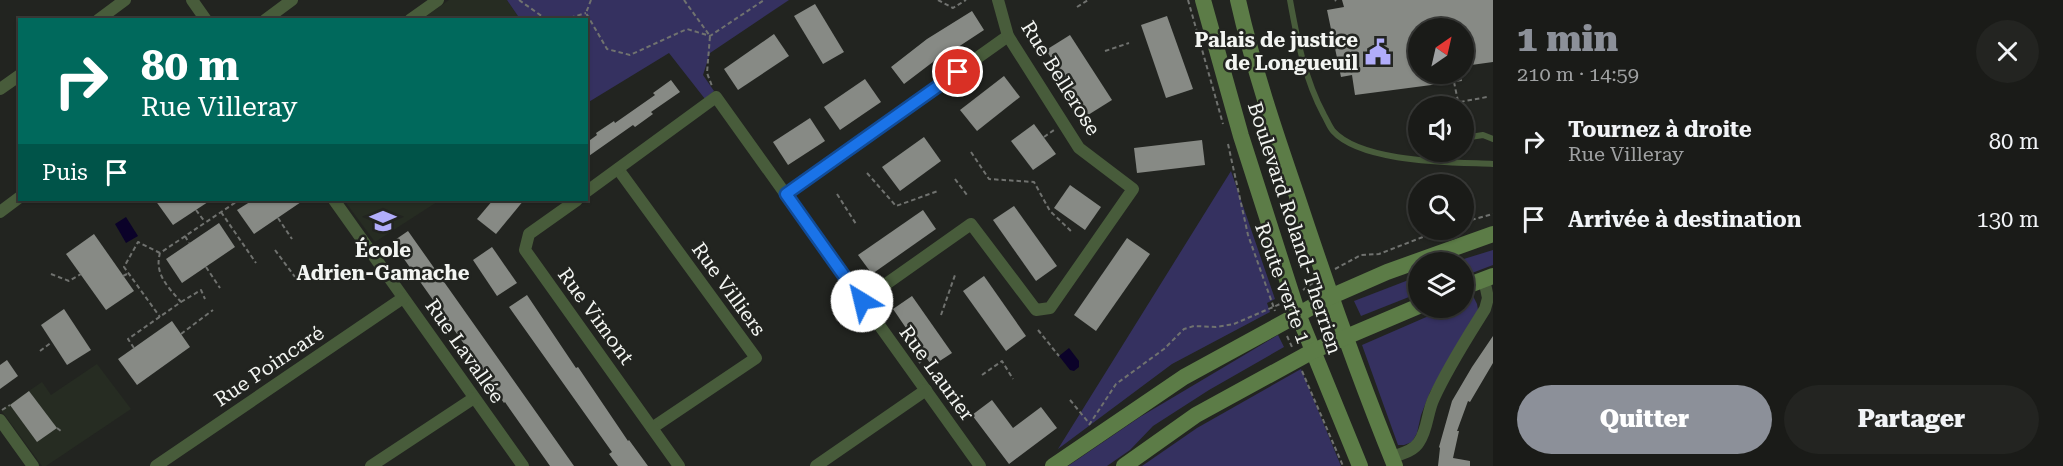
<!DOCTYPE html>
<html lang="fr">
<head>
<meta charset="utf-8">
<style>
  :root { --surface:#1a1b18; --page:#232421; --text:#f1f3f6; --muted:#9fa1a2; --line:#383937; --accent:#8c9099 }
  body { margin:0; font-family:"Roboto Serif",serif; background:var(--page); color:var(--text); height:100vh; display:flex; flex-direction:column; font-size:22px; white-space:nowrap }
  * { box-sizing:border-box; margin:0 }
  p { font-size:20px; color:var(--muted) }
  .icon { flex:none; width:33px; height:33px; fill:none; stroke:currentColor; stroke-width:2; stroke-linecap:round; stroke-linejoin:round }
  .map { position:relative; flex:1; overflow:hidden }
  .side { display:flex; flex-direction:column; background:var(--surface); width:570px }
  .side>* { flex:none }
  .hud { position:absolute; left:18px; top:18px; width:570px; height:183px; border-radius:0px; box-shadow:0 2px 4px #0004,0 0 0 2px var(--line); background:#00695c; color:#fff; overflow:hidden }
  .needle { width:39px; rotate:34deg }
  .buttons { position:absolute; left:1408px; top:18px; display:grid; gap:12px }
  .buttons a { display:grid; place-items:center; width:66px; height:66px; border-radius:50%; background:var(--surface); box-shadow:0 2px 4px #0004,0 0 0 2px var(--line); font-size:30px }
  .pin { position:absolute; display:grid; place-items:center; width:51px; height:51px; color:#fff; margin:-26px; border:3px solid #fff; border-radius:50%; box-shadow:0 2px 6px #0007 }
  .me { position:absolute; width:66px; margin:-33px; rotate:324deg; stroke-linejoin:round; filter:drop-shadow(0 0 4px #0008) }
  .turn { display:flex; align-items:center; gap:21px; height:126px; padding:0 24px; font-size:27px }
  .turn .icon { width:78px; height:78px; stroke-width:2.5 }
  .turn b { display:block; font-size:42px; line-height:51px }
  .then { display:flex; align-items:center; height:57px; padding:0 24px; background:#0003; gap:12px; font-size:22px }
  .round { display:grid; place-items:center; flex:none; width:63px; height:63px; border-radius:32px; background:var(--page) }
  .summary { display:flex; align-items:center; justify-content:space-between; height:102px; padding:0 24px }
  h1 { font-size:36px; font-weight:800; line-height:45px; color:var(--accent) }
  .cta { display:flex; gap:12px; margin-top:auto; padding:12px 24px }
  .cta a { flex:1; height:69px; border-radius:36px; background:var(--accent); color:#fff; font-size:24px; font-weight:800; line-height:69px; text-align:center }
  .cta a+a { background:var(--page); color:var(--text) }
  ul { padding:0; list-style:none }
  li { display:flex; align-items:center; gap:18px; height:78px; padding:0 24px }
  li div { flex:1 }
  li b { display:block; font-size:22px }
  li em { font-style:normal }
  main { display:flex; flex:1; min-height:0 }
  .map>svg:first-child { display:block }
</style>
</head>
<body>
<main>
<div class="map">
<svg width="1493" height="466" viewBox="0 0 1493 466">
  <rect width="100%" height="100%" fill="#222420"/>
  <g fill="#262c22">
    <polygon points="449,0 507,0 520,19 420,20"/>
    <polygon points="344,200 440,200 375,242"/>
    <polygon points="97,364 131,409 46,466 42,466 1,410 42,382 51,395"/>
  </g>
  <g fill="#353160">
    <polygon points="507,0 789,0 710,53 703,75 714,91 705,99 669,53 587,103 586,20 520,19"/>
    <polygon points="1231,171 1275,299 1267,303 1270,312 1172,364 1058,449"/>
    <polygon points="1493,250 1493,265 1464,276 1464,262 1454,262"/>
    <polygon points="1419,276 1419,293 1361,316 1354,301"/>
    <polygon points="1473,296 1477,304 1478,310 1430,392 1421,415 1417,433 1412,442 1404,445 1398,445 1362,345 1447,308 1464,308 1464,300"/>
    <polygon points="1278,335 1284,347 1209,390 1153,426 1130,450 1107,466 1068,466 1140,417"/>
    <polygon points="1301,369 1341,466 1142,466 1197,428"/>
  </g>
  <g fill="#0b0229">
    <polygon points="126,217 138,236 126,243 115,224"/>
    <polygon points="1069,348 1079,361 1079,367 1074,371 1070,370 1059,356"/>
  </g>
  <g fill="#878a85">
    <polygon points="1342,0 1493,0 1493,62 1464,66 1464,28 1419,28 1419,74 1460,74 1462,81 1355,95 1352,75 1341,77 1327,10 1344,7"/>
    <polygon points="815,4 844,52 823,64 794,16"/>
    <polygon points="972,11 984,30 952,51 950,49 904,84 891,67 927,39"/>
    <polygon points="1167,16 1193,89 1166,98 1141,25"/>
    <polygon points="774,34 789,56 738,90 724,69"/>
    <polygon points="1070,35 1112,100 1088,115 1046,50"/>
    <polygon points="1004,76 1020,97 977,131 960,110"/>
    <polygon points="865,79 881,102 840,130 824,107"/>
    <polygon points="671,80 680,92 651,112 653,114 635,127 633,125 586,158 586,143 597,135 596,133 614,121 615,123 655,95 653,93"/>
    <polygon points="810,118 825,141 788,165 773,142"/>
    <polygon points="1034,124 1056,154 1033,170 1011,141"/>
    <polygon points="924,137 941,161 900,191 882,167"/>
    <polygon points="1202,140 1205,165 1137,173 1134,148"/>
    <polygon points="1070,185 1101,207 1085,230 1054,208"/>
    <polygon points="155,200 211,200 173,225"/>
    <polygon points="253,200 304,200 254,234 237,210"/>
    <polygon points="493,200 524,200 496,234 477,219"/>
    <polygon points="1014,206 1057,266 1036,281 993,220"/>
    <polygon points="923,210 936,229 872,274 858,255"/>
    <polygon points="219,223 235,247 182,283 166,259"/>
    <polygon points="408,231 531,405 574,466 550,466 507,405 505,402 504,403 492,386 491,382 392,242"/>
    <polygon points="94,234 134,291 106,310 66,254"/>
    <polygon points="1127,238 1150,254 1096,331 1074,315"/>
    <polygon points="492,247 517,283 497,296 473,260"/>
    <polygon points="984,276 1026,336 1006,351 963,291"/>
    <polygon points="527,295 576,368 578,367 628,441 629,440 648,466 618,466 609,454 612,452 509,307"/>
    <polygon points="912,296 952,353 932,366 893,309"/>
    <polygon points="64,309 91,350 67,365 41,325"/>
    <polygon points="172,321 190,347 137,385 118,359"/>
    <polygon points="1493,336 1493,363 1470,402 1468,401 1457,431 1459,431 1453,458 1470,461 1470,466 1438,466 1440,448 1439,447 1452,401 1472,367"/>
    <polygon points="7,360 18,376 0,389 0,365"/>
    <polygon points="29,391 57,428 37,442 10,405"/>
    <polygon points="992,400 1013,428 1041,407 1057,428 1009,464 972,415"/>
  </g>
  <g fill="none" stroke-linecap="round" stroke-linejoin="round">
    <g stroke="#70726f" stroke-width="2" stroke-dasharray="4.5 3" stroke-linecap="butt">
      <polyline points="519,0 543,17 562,20"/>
      <polyline points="591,0 586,13 607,49 630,55 687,29 710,36 764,0"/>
      <polyline points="684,0 710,36 707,73 712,86"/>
      <polyline points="938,0 953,8 966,0"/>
      <polyline points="1188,0 1223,124"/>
      <polyline points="1335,0 1336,1"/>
      <polyline points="1077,7 1088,0"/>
      <polyline points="563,20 586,13"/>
      <polyline points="1307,48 1334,43"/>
      <polyline points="1105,51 1129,43"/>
      <polyline points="1454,82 1459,106"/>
      <polyline points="1438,106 1487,97"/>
      <polyline points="1044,137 1054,130"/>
      <polyline points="1228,144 1248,235 1275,311"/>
      <polyline points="971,152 989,179 1034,182 1050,211 1072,232"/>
      <polyline points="867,173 896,206 938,191"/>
      <polyline points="955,179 967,195"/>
      <polyline points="837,194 856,224"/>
      <polyline points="196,210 205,222"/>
      <polyline points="221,212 256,263"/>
      <polyline points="278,218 292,239"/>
      <polyline points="1464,222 1493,214"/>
      <polyline points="185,236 189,243"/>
      <polyline points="275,250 295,277"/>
      <polyline points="160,253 138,242 124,267 160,317"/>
      <polyline points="206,267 220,288"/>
      <polyline points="1335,269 1361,255 1379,254 1441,230"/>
      <polyline points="51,274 69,281 81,274"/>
      <polyline points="123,276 129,273"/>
      <polyline points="1303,290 1313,283"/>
      <polyline points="181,302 201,290 205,299"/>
      <polyline points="941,315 955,275"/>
      <polyline points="1038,330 1059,356"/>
      <polyline points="181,334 213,310"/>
      <polyline points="1287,336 1292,347"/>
      <path d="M134,348L128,339L181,302C168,287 154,274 160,253L239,200"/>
      <polyline points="40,351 52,342"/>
      <polyline points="919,363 926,357"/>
      <polyline points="1302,371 1343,466"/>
      <polyline points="982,375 1002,361 1013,379"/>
      <polyline points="1070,400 1089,423"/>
      <polyline points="2,410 10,405"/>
      <polyline points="1089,425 1116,384 1164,349 1184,329 1194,326 1216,327 1234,324 1280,304"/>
      <polyline points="57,428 61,431"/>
    </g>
    <g stroke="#485c3b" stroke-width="6">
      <path d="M1290,0C1297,39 1305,80 1324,115C1327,120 1329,126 1333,131C1362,163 1452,162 1493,164"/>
      <polyline points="1464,138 1483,135 1493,139"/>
      <polyline points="1429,160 1438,152"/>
    </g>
    <g stroke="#485c3b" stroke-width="12">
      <polyline points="192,0 206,20"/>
      <polyline points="98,20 125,0"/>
      <polyline points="265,20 292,0"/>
      <polyline points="410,20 438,0"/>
      <polyline points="0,89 20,75"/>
      <polyline points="618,169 756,358 652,428"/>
      <polyline points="586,192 716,97 980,466"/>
      <polyline points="786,194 1008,36"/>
      <polyline points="334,200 523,466"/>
      <polyline points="577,200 529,234 525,250 679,466"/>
      <polyline points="0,212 20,197"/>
      <polyline points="862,301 971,224 1036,310 1050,308 1133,189 1079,148 1008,36 998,0"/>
      <polyline points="0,420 33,466"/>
      <path d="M1392,457C1401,454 1414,451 1419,442C1428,429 1427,412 1434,398C1448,367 1467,338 1485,309L1488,298L1484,279"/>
      <polyline points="156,466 403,298"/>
      <polyline points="371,466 474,398"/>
      <polyline points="816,466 926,390"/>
    </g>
    <g stroke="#5c7c47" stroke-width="16">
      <polyline points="1203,0 1241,136 1298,314 1360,466"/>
      <path d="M1238,0C1253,67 1275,132 1297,196C1327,287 1359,378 1395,466"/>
      <polyline points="1464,287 1493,276"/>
      <polyline points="1053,466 1184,377 1330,297 1387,272 1493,234"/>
      <polyline points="1124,466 1196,415 1313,351 1419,306"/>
    </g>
  </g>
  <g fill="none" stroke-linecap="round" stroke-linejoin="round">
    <g stroke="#114b97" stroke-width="15">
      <polyline id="route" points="862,301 786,194 958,72"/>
    </g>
    <use href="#route" stroke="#1a73e8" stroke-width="10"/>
  </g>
  <defs>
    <g id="civic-bare" transform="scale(2.07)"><path d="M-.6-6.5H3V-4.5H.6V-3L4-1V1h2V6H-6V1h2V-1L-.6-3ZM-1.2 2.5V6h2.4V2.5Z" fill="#b1adfa" stroke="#222420" stroke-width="2.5" paint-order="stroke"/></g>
    <g id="school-bare" transform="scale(2.07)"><path d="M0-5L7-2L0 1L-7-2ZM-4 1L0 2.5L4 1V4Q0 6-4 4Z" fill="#b1adfa" stroke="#222420" stroke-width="2.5" paint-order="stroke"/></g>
  </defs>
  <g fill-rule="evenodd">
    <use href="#civic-bare" x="1378" y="52"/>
    <use href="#school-bare" x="383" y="221"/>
  </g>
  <g text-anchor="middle" stroke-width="5" stroke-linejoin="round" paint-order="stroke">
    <g font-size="20" font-weight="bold" fill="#f3f5f2" stroke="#222420" text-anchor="end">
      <text x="1358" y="47">Palais de justice<tspan x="1358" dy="23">de Longueuil</tspan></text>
      <text x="383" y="257" text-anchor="middle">École<tspan x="383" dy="23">Adrien-Gamache</tspan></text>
    </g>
    <g font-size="20" fill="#f3f5f2" stroke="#222420">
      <text transform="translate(1061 78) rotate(58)" y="7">Rue Bellerose</text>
      <text transform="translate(1295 228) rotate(72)" y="7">Boulevard Roland-Therrien</text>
      <text transform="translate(1283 283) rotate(70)" y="7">Route verte 1</text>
      <text transform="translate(729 289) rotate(54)" y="7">Rue Villiers</text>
      <text transform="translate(596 316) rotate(54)" y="7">Rue Vimont</text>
      <text transform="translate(465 351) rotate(55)" y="7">Rue Lavallée</text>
      <text transform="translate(269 366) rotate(-34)" y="7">Rue Poincaré</text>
      <text transform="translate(937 373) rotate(54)" y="7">Rue Laurier</text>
    </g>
  </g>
</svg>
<div class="buttons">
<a><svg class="needle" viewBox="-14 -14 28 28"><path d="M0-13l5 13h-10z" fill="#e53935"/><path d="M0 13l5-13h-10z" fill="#9fa1a2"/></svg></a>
<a><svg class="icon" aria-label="sound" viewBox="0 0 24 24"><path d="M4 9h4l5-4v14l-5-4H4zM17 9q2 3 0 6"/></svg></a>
<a><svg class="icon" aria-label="search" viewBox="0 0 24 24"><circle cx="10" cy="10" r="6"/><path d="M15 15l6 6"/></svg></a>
<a><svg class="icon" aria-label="layers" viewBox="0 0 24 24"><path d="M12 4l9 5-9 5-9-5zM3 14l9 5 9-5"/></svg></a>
</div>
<div class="pin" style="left:958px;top:72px;background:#d93025"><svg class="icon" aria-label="arrive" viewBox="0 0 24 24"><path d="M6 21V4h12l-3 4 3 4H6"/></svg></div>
<svg class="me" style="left:862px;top:301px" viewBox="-20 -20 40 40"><circle r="19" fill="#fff"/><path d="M0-13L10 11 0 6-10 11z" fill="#1a73e8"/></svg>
<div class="hud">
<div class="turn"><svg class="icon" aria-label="right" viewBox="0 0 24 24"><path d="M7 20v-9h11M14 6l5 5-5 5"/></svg><div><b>80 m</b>Rue Villeray</div></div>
<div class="then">Puis<svg class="icon" aria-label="arrive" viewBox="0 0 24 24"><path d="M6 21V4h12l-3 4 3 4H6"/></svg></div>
</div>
</div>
<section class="side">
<div class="summary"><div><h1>1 min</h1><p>210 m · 14:59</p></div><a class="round"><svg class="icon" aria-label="close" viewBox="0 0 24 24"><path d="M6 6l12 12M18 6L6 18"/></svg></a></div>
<ul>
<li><svg class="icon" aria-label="right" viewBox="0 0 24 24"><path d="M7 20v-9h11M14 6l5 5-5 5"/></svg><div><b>Tournez à droite</b><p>Rue Villeray</p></div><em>80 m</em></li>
<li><svg class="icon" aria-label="arrive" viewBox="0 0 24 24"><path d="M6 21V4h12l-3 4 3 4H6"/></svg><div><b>Arrivée à destination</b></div><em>130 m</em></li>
</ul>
<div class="cta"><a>Quitter</a><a>Partager</a></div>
</section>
</main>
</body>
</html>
